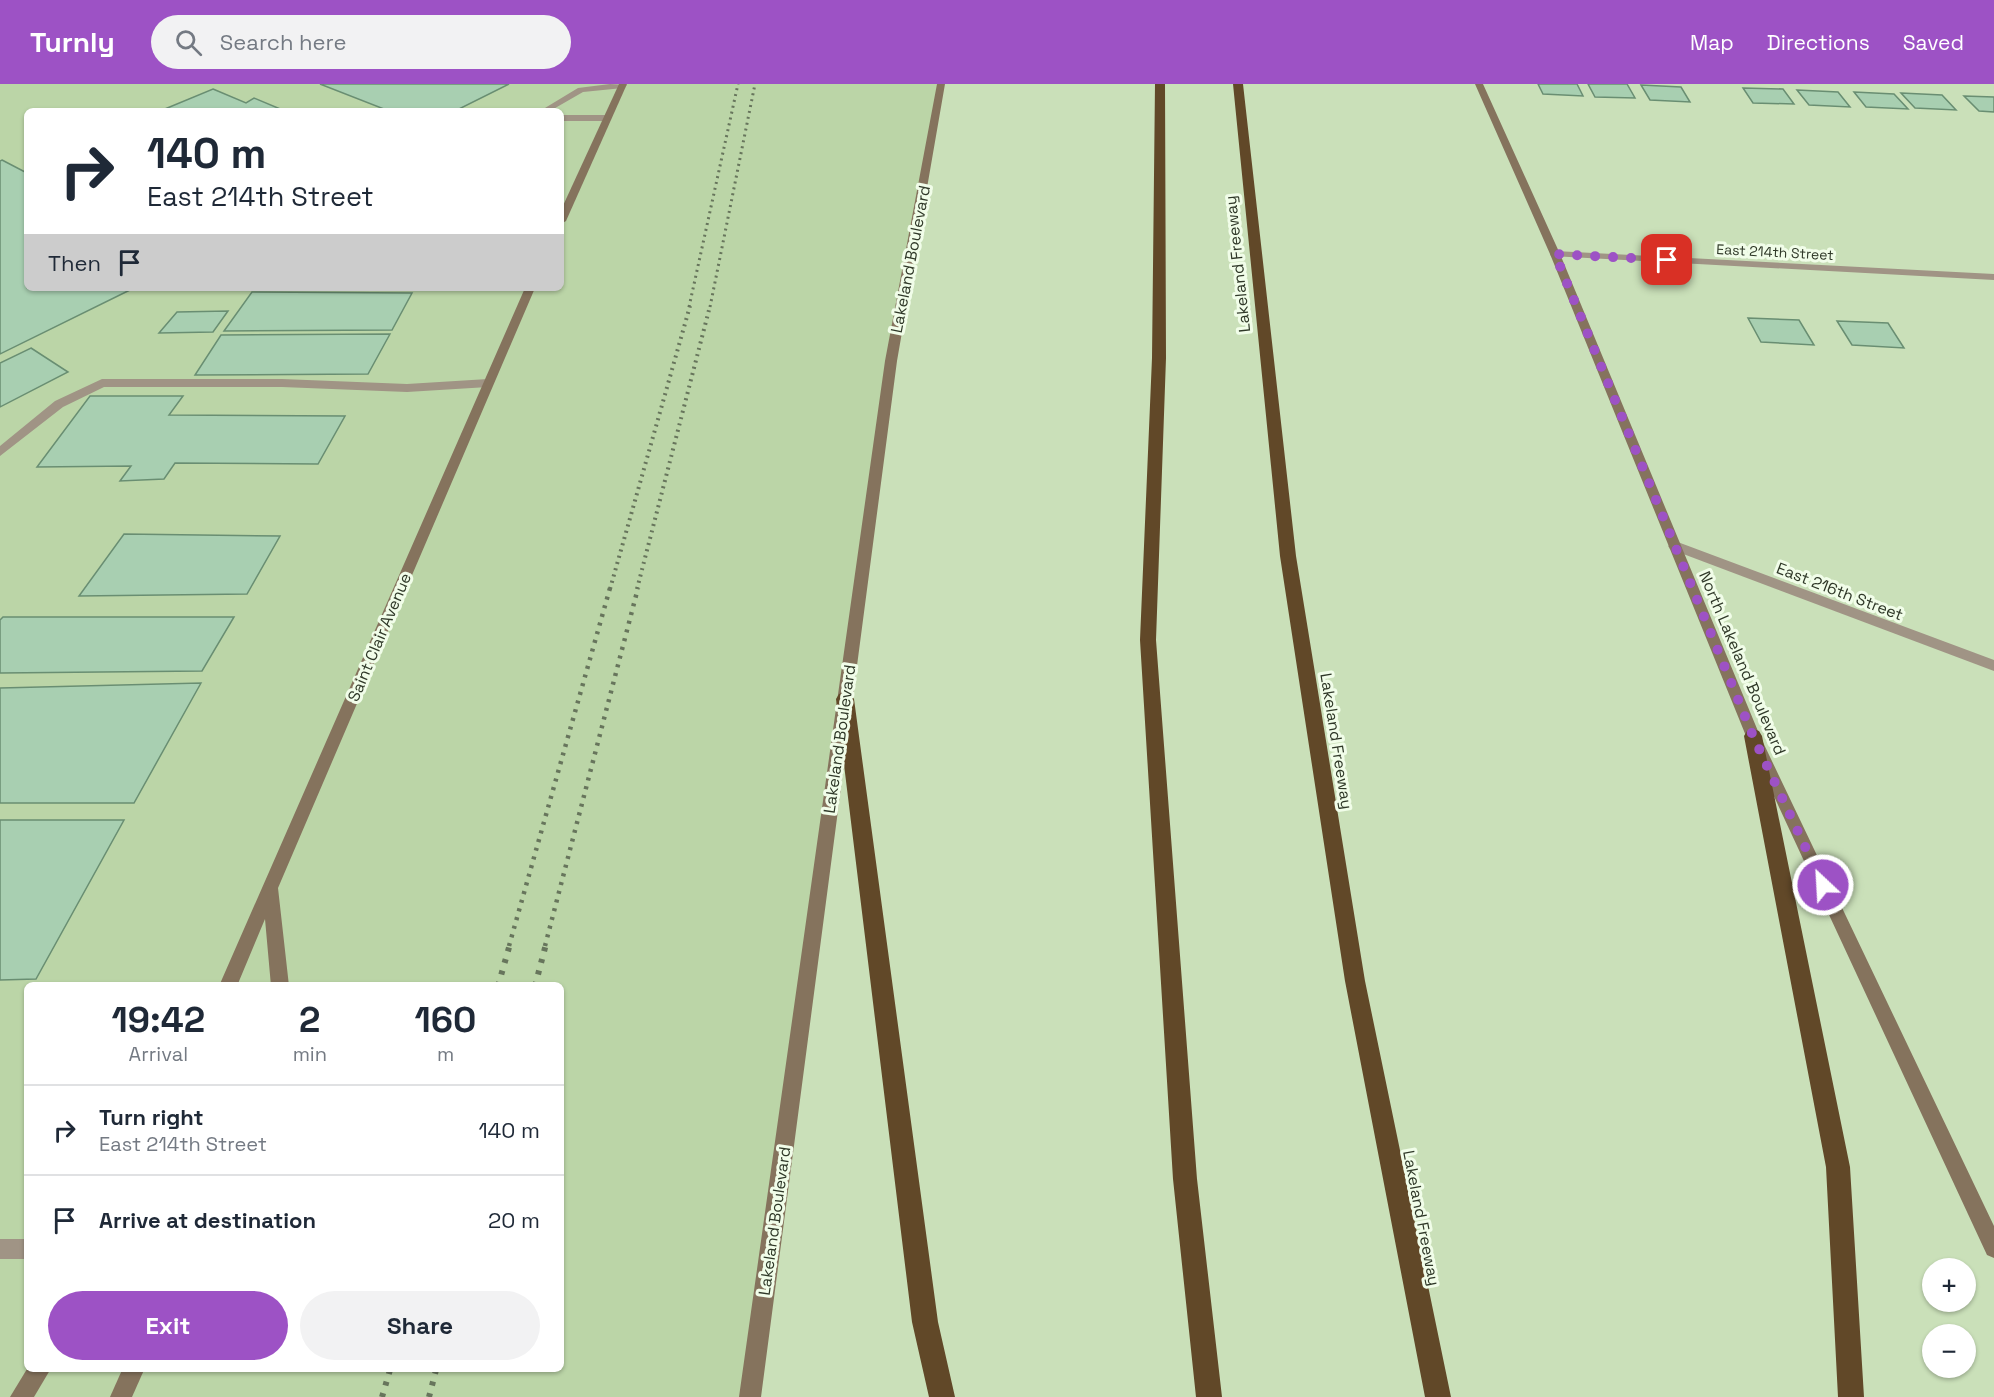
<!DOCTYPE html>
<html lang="en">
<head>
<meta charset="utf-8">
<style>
  :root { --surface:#fff; --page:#f2f2f3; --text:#1f2937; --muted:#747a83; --line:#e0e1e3; --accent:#9d52c5 }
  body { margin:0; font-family:"Space Grotesk",sans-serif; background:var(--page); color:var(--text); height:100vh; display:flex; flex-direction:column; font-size:22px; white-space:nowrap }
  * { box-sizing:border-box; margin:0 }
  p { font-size:20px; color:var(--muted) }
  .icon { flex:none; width:33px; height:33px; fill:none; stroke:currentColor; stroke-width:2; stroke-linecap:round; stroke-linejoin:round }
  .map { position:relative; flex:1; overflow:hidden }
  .details { position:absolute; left:24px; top:898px; width:540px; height:390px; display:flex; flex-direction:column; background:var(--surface); border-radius:9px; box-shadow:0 2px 4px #0004 }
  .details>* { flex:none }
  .guide { position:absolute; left:24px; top:24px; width:540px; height:183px; border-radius:9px; box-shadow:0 2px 4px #0004; background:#fff; color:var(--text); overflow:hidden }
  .controls { position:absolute; left:1922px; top:1174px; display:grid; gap:12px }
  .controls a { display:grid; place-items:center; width:54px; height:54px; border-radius:50%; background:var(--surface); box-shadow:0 2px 4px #0004; font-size:30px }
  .pin { position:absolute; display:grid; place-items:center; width:51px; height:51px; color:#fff; margin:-26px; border-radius:12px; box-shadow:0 3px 9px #0006 }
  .me { position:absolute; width:66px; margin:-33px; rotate:335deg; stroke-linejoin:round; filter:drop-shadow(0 0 4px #0008) }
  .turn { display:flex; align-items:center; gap:21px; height:126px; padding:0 24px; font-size:27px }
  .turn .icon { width:78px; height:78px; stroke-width:2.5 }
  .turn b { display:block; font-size:42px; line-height:51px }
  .then { display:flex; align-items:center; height:57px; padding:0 24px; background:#0003; gap:12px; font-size:22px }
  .eta { display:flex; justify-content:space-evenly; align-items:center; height:102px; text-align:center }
  .eta b { font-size:36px; font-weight:800; line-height:42px }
  .button { display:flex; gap:12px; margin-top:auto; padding:12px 24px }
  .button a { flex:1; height:69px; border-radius:36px; background:var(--accent); color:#fff; font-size:24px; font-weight:800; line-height:69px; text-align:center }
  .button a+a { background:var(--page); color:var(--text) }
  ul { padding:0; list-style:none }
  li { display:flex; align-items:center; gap:18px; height:90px; padding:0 24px; border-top:2px solid var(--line) }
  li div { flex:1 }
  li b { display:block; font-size:22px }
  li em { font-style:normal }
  header { display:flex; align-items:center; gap:36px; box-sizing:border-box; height:84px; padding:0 30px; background:var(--accent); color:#fff }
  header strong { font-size:28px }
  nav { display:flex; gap:33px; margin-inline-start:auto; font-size:21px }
  .search { width:420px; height:54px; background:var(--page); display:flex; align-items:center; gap:15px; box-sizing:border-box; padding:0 21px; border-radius:33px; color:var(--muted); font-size:22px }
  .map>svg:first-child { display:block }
</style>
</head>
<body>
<header>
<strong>Turnly</strong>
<div class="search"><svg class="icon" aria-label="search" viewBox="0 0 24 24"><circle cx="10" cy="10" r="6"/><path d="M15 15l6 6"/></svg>Search here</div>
<nav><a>Map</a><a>Directions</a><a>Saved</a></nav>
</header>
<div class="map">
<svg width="1994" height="1313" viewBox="0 0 1994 1313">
  <rect width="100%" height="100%" fill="#cae0b9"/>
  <path fill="#bbd5a7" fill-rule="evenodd" d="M0,0H941L891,277L750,1313H0ZM27,27H561V204H27ZM27,902H561V1286H27Z"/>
  <g fill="#a8cfb1" stroke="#698e72" stroke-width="1.5">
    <polygon points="320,0 509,0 455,27 389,27"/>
    <polygon points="1538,0 1577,0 1583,12 1543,10"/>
    <polygon points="1588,0 1627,0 1635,14 1595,13"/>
    <polygon points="1641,1 1681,3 1690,18 1650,16"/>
    <polygon points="1743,4 1783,5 1794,20 1753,19"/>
    <polygon points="213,5 246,19 254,14 285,27 160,27"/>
    <polygon points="1797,6 1838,8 1850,23 1809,21"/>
    <polygon points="1854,8 1894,10 1908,25 1866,23"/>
    <polygon points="1901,9 1942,11 1956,26 1915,24"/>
    <polygon points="1964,12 1994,13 1994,28 1979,27"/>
    <polygon points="2,76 27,89 27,204 134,204 0,270 0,77"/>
    <polygon points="252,208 412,209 392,246 224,247"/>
    <polygon points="228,227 213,248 159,249 177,228"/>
    <polygon points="1748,234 1799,236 1814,261 1761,258"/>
    <polygon points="1837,237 1888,239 1904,264 1852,261"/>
    <polygon points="390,250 368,290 195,291 221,251"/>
    <polygon points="31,264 68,288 0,323 0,279"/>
    <polygon points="90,312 183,312 169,331 345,332 318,380 175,379 164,395 120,397 131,382 37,383"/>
    <polygon points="124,450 280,452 247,510 79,512"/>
    <polygon points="3,533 234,533 202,587 0,589 0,536"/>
    <polygon points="201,599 134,719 0,719 0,604"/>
    <polygon points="0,736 124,736 36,895 0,896"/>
  </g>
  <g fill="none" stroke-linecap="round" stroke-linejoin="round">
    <g fill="#a09485" fill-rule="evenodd">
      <polygon points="610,0 627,1 623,4 583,8 550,27 540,27 578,4"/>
      <polygon points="561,31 607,31 611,34 607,37 561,37"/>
      <polygon points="102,295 282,295 407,300 488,295 494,299 488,303 407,308 282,303 104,303 63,323 0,372 0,362 55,317"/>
      <rect x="0" y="1155" width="27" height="20"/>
    </g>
    <g fill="#a09485" fill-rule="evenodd">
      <polygon points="1555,167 1994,190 1994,196 1551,172 1550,170"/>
      <polygon points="1675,457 1994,576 1994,587 1670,465 1668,462"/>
    </g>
    <g fill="#85735d" fill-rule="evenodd">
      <polygon points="619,0 627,0 566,137 561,140 561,126"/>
      <polygon points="937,0 945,0 897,277 761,1313 739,1313 885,277"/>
      <polygon points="1475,0 1483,0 1560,170 1760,652 1994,1142 1994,1174 1987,1171 1746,652 1550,170"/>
      <polygon points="525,204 535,204 278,804 289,902 271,902 265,835 237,902 219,902"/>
      <polygon points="27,1285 50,1286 34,1313 10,1313"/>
      <polygon points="122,1286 144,1286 132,1313 110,1313"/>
    </g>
    <g fill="#614828" fill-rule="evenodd">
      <polygon points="1155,0 1165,0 1166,274 1156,556 1197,1095 1222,1313 1196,1313 1173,1095 1140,556 1152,274"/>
      <polygon points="1233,0 1243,0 1296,472 1365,897 1451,1313 1425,1313 1345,897 1280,472"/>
      <polygon points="845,608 851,610 854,615 938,1238 955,1313 929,1313 912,1238 836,615 839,610"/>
      <polygon points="1753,645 1759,647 1762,652 1850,1083 1864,1313 1838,1313 1826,1083 1744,652 1747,647"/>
    </g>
    <g stroke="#67755c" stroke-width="3" stroke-dasharray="2 4" stroke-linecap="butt">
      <polyline points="689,223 738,0"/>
      <polyline points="710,223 755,0"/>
    </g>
    <g stroke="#67755c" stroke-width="4" stroke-dasharray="2 4.5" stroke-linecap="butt">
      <polyline points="610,505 690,222"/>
      <polyline points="637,505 710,222"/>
    </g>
    <g stroke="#67755c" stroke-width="4.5" stroke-dasharray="3 6" stroke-linecap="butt">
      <polyline points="509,862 610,504"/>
      <polyline points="545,862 638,504"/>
    </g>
    <g stroke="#67755c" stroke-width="6" stroke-dasharray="4 8" stroke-linecap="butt">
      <polyline points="498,902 510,860"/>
      <polyline points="535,902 546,860"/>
      <polyline points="382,1313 390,1286"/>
      <polyline points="429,1313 436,1286"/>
    </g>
  </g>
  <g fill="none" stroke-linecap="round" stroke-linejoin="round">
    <polyline stroke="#9d52c5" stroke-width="10" stroke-dasharray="0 18" points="1667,176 1555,170 1753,652 1823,801"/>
  </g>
  <g text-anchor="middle" stroke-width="6" stroke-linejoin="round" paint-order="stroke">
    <g font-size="14" fill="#2f3828" stroke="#f1fde9">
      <text transform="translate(1775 168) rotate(3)" y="5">East 214th Street</text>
    </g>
    <g font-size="16" fill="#2f3828" stroke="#f1fde9">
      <text transform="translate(910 175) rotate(-79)" y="6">Lakeland Boulevard</text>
      <text transform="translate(1237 180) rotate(-96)" y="6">Lakeland Freeway</text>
      <text transform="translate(1840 507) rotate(21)" y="6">East 216th Street</text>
      <text transform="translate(379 553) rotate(-67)" y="6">Saint Clair Avenue</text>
      <text transform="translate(1743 579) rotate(67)" y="6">North Lakeland Boulevard</text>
      <text transform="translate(839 655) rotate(-82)" y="6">Lakeland Boulevard</text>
      <text transform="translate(1337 657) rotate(81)" y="6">Lakeland Freeway</text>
      <text transform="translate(1422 1134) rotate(79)" y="6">Lakeland Freeway</text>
      <text transform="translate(774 1137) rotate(-82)" y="6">Lakeland Boulevard</text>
    </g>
  </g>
</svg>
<div class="controls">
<a>+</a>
<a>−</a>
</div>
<div class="pin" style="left:1667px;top:176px;background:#d93025"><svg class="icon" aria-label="arrive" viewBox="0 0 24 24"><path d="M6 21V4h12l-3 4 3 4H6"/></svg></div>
<svg class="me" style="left:1823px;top:801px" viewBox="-20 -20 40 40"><circle r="17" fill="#9d52c5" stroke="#fff" stroke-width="3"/><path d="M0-11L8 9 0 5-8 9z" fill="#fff"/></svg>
<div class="guide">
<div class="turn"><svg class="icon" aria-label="right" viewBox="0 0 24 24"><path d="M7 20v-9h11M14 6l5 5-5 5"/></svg><div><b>140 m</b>East 214th Street</div></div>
<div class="then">Then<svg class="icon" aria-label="arrive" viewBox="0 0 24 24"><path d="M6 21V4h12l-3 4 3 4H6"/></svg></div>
</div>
<section class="details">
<div class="eta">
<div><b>19:42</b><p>Arrival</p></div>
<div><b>2</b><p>min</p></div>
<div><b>160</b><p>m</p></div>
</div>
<ul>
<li><svg class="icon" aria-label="right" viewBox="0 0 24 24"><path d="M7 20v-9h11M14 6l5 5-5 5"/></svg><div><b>Turn right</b><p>East 214th Street</p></div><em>140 m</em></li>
<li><svg class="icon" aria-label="arrive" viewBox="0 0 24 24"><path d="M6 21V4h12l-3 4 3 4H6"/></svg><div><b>Arrive at destination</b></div><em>20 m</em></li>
</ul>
<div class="button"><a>Exit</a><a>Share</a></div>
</section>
</div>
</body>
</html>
